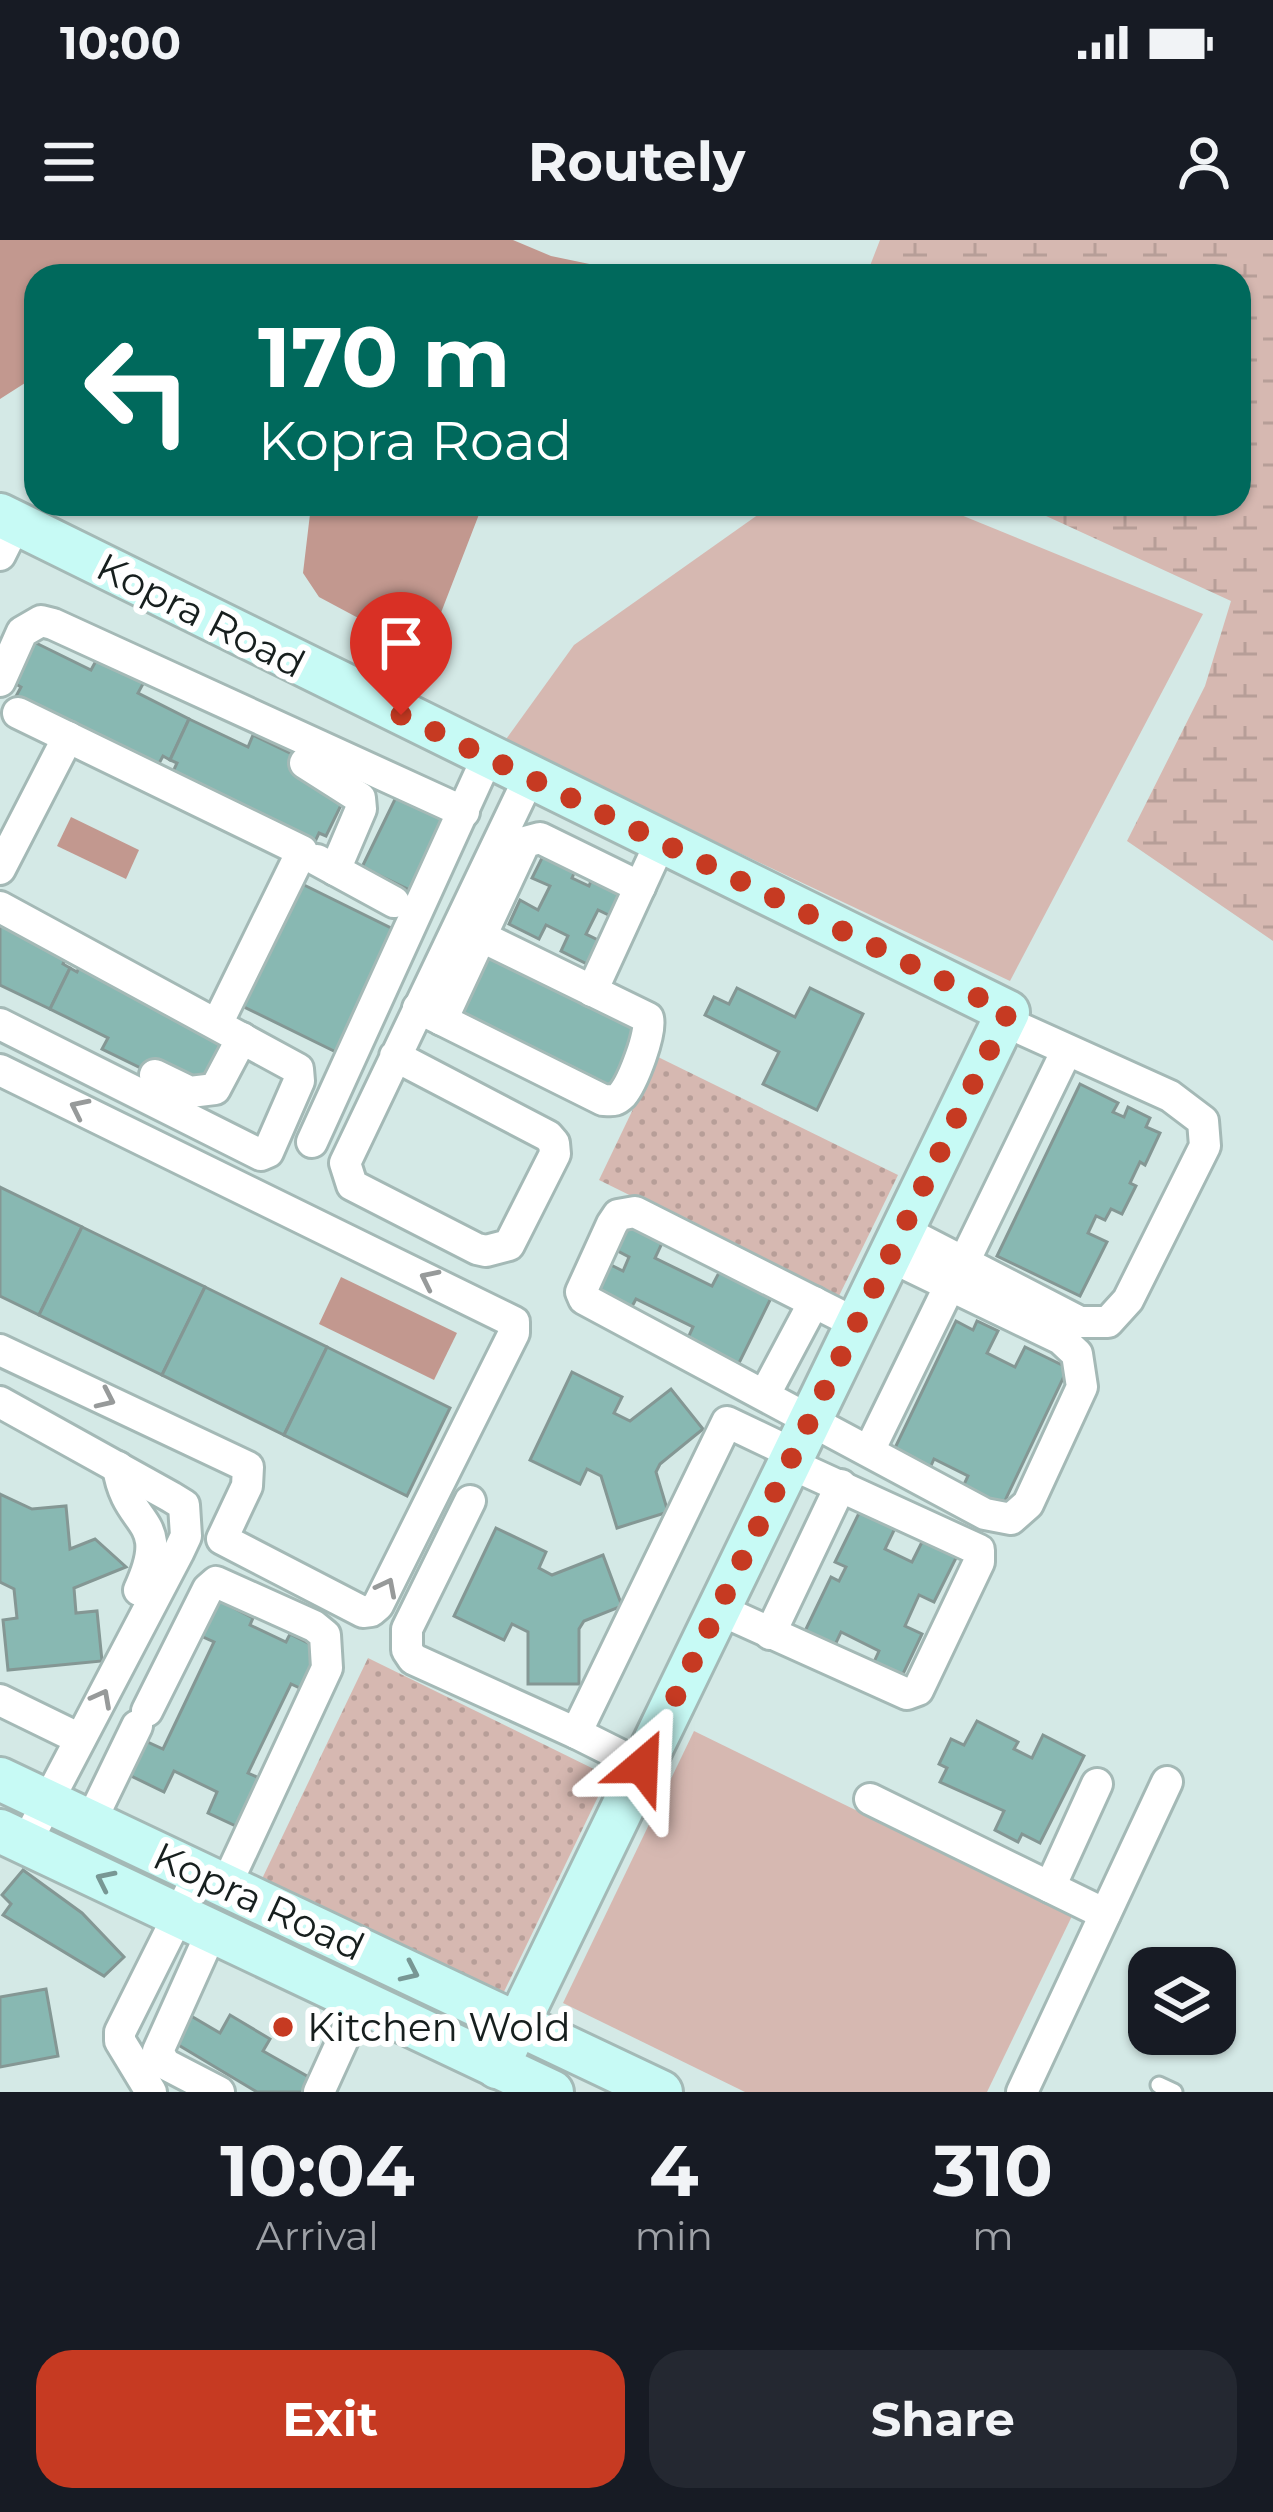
<!DOCTYPE html>
<html lang="en">
<head>
<meta charset="utf-8">
<style>
  :root { --surface:#171b24; --page:#242831; --text:#f1f3f6; --muted:#9ea1a6; --accent:#c63a22 }
  body { margin:0; font-family:Montserrat,sans-serif; background:var(--page); color:var(--text); height:100vh; display:flex; flex-direction:column; font-size:45px; white-space:nowrap }
  * { box-sizing:border-box; margin:0 }
  p { font-size:39px; color:var(--muted) }
  .icon { flex:none; width:66px; height:66px; fill:none; stroke:currentColor; stroke-width:2; stroke-linecap:round; stroke-linejoin:round }
  .map { position:relative; height:1852px; overflow:hidden }
  .side { display:flex; flex-direction:column; background:var(--surface); flex:1 }
  .side>* { flex:none }
  .guide { position:absolute; left:24px; top:24px; width:1227px; height:252px; border-radius:36px; box-shadow:0 3px 9px #0004; background:#00695c; color:#fff; overflow:hidden }
  .controls { position:absolute; left:1128px; top:1707px; display:grid; gap:24px }
  .controls a { display:grid; place-items:center; width:108px; height:108px; border-radius:24px; background:var(--surface); box-shadow:0 3px 9px #0004; font-size:60px }
  .pin { position:absolute; display:grid; place-items:center; width:102px; height:102px; color:#fff; margin:-123px -51px; border-radius:50% 50% 50% 0; rotate:-45deg; box-shadow:0 0 12px #0007 }
  .pin .icon { rotate:45deg }
  .me { position:absolute; width:132px; margin:-66px; rotate:26deg; stroke-linejoin:round; filter:drop-shadow(0 0 9px #0008) }
  .turn { display:flex; align-items:center; gap:42px; height:252px; padding:0 36px; font-size:54px }
  .turn .icon { width:156px; height:156px; stroke-width:2.5 }
  .turn b { display:block; font-size:84px; line-height:102px }
  .eta { display:flex; justify-content:space-evenly; align-items:center; height:204px; text-align:center }
  .eta b { font-size:72px; font-weight:700; line-height:84px }
  .primary-button { display:flex; gap:24px; margin-top:auto; padding:24px 36px }
  .primary-button a { flex:1; height:138px; border-radius:36px; background:var(--accent); color:#fff; font-size:48px; font-weight:700; line-height:138px; text-align:center }
  .primary-button a+a { background:var(--page); color:var(--text) }
  .status { display:flex; justify-content:space-between; align-items:center; height:84px; padding:0 60px; background:var(--surface); direction:ltr }
  .status svg { height:33px; fill:currentColor }
  header { display:flex; justify-content:space-between; align-items:center; height:156px; padding:0 36px; background:var(--surface); font-size:54px; font-weight:700 }
  .map>svg:first-child { display:block }
</style>
</head>
<body>
<div class="status"><b>10:00</b><svg viewBox="0 0 49 12"><path d="M0 12V9h3v3zM5 12V6h3v6zM10 12V3h3v9zM15 12V0h3v12zM26 1h20v11H26zM47 4h2v5h-2z"/></svg></div>
<header><svg class="icon" aria-label="menu" viewBox="0 0 24 24"><path d="M4 6h16M4 12h16M4 18h16"/></svg>Routely<svg class="icon" aria-label="person" viewBox="0 0 24 24"><circle cx="12" cy="8" r="4"/><path d="M4 21q1-7 8-7t8 7"/></svg></header>
<div class="map">
<svg width="1273" height="1852" viewBox="0 0 1273 1852">
  <defs>
    <pattern id="grass-dots" width="8" height="8" patternUnits="userSpaceOnUse" patternTransform="scale(3)"><rect width="8" height="8" fill="#d6b8b1"/><path d="M2 2h.1M6 6h.1" fill="none" stroke="#b79e98" stroke-width="1.8" stroke-linecap="round"/></pattern>
    <pattern id="wetland-marsh" width="20" height="14" patternUnits="userSpaceOnUse" patternTransform="scale(3)"><rect width="20" height="14" fill="#d6b8b1"/><path d="M1 5h8M5 5V1M11 12h8M15 12V8" fill="none" stroke="#b79e98"/></pattern>
  </defs>
  <rect width="100%" height="100%" fill="#d4e9e6"/>
  <g fill="url(#grass-dots)">
    <polygon points="658,817 898,935 838,1058 599,940"/>
    <polygon points="368,1418 608,1536 500,1760 260,1643"/>
  </g>
  <polygon fill="url(#wetland-marsh)" points="880,0 1273,0 1273,701 1127,601 1205,446 1231,361 1020,264 1239,264 1239,36 866,36"/>
  <g fill="#d6b8b1">
    <polygon points="773,264 934,264 1203,374 1010,741 504,502 574,405"/>
    <polygon points="694,1491 1072,1676 987,1852 745,1852 563,1763"/>
  </g>
  <g fill="#c2988f">
    <polygon points="0,0 513,0 551,16 647,36 36,36 36,136 0,159"/>
    <polygon points="293,264 483,264 432,396 405,403 319,357 303,333 310,274"/>
    <polygon points="71,577 139,610 126,639 57,606"/>
    <polygon points="341,1037 457,1093 434,1140 319,1084"/>
  </g>
  <g fill="#88b8b2" stroke="#849794" stroke-width="3">
    <polygon points="34,402 91,430 97,419 144,442 138,453 189,479 170,520 163,516 156,529 14,460 21,447 14,443"/>
    <polygon points="189,479 248,507 253,495 300,518 346,555 326,596 319,593 313,606 171,536 177,523 170,520"/>
    <polygon points="400,549 452,575 414,652 362,627"/>
    <polygon points="547,608 578,624 572,638 589,646 594,633 633,652 619,680 598,670 586,694 606,704 595,728 561,711 568,696 546,685 539,699 509,684 520,660 538,670 550,646 532,638"/>
    <polygon points="298,642 397,691 338,813 238,764"/>
    <polygon points="0,677 69,711 63,724 70,728 50,769 0,745"/>
    <polygon points="482,705 644,785 612,850 450,770"/>
    <polygon points="83,719 226,805 206,846 149,832 102,809 108,798 50,769 70,728 77,732"/>
    <polygon points="737,748 795,777 810,748 863,774 817,870 763,844 779,812 705,775 714,757 729,764"/>
    <polygon points="1080,844 1118,863 1113,872 1124,877 1128,867 1150,878 1146,887 1160,893 1145,925 1140,922 1130,943 1136,946 1122,974 1111,969 1105,980 1096,976 1088,993 1107,1002 1080,1056 997,1016"/>
    <polygon points="0,947 82,987 39,1075 0,1056"/>
    <polygon points="628,981 664,999 655,1018 712,1046 722,1027 774,1052 738,1125 687,1100 693,1087 636,1059 629,1072 593,1054 607,1023 623,1031 629,1017 614,1009"/>
    <polygon points="82,987 205,1047 162,1135 39,1075"/>
    <polygon points="205,1047 327,1107 284,1195 162,1135"/>
    <polygon points="956,1081 973,1090 977,1081 998,1091 987,1113 1015,1127 1025,1107 1068,1128 1002,1267 960,1253 968,1236 934,1219 926,1237 893,1212"/>
    <polygon points="327,1107 450,1168 407,1256 284,1195"/>
    <polygon points="572,1132 622,1157 614,1173 630,1181 671,1149 703,1189 660,1224 656,1232 668,1272 617,1288 601,1236 587,1229 580,1244 530,1220"/>
    <polygon points="0,1254 32,1269 66,1266 70,1309 95,1299 126,1327 74,1348 76,1373 97,1371 102,1421 8,1430 3,1380 17,1378 14,1349 0,1342"/>
    <polygon points="863,1265 898,1282 885,1309 912,1322 926,1294 960,1310 934,1362 919,1355 905,1386 922,1394 902,1436 874,1422 879,1411 841,1392 835,1405 805,1391 831,1337 839,1341 846,1327 835,1322"/>
    <polygon points="496,1288 546,1312 539,1328 552,1335 603,1315 622,1366 584,1381 579,1389 579,1444 528,1444 528,1392 512,1384 504,1400 454,1376"/>
    <polygon points="218,1360 253,1378 250,1385 286,1402 290,1394 322,1410 304,1450 291,1444 248,1533 261,1539 238,1587 208,1573 217,1552 174,1531 164,1552 127,1534 143,1500 163,1509 214,1402 201,1396"/>
    <polygon points="977,1481 1018,1502 1014,1509 1032,1518 1043,1495 1084,1516 1040,1603 1022,1594 1018,1602 995,1590 1004,1571 940,1542 947,1528 939,1524 951,1499 964,1505"/>
    <polygon points="23,1630 82,1673 124,1717 104,1736 3,1675 11,1664 2,1655"/>
    <polygon points="46,1749 58,1816 0,1827 0,1757"/>
    <polygon points="186,1773 220,1793 230,1775 270,1799 263,1811 314,1840 306,1852 257,1852 170,1800"/>
  </g>
  <g fill="none" stroke-linecap="round" stroke-linejoin="round">
    <g stroke="#a4b9b6" stroke-width="21">
      <polyline id="lane" points="1159,1845 1174,1852"/>
    </g>
    <g stroke="#a4b9b6" stroke-width="36">
      <g id="street">
        <polyline points="0,315 16,283"/>
        <polyline points="0,441 22,392 41,381 53,384 464,572"/>
        <polyline points="18,473 302,611 217,784"/>
        <polyline points="305,523 360,558 361,569 335,630"/>
        <polyline points="317,620 394,662"/>
        <polyline points="0,629 68,497"/>
        <polyline points="0,667 298,829 299,841 268,912 261,915 0,784"/>
        <polyline points="592,751 661,601"/>
        <path d="M418,768L603,860C612,860 615,862 622,855C633,842 652,792 648,778L480,696"/>
        <polyline points="442,780 525,602 540,598 640,647"/>
        <polyline points="395,816 548,896 554,903 555,914 509,1005 486,1011 477,1009 352,945 345,923 530,536"/>
        <polyline points="0,830 514,1082 514,1093 378,1365 371,1371 363,1372 222,1299 247,1246 248,1227 0,1110"/>
        <polyline points="155,835 190,852 215,849 242,798"/>
        <polyline points="312,902 487,518"/>
        <polyline points="902,990 1080,1082 1108,1082 1128,1060 1205,906 1203,881 1170,856 1004,781"/>
        <polyline points="964,1022 1067,810"/>
        <polyline points="857,1084 635,972 618,975 612,984 581,1052 584,1059 985,1274 1011,1279 1028,1264 1082,1147 1077,1114 1061,1099 889,1016"/>
        <polyline points="765,1154 814,1062"/>
        <polyline points="0,1162 171,1257 184,1265 186,1296 178,1313 26,1603"/>
        <polyline points="869,1211 950,1045"/>
        <path d="M118,1227C127,1290 173,1276 139,1350"/>
        <polyline points="470,1261 407,1389 407,1410 413,1419 576,1493"/>
        <polyline points="718,1369 907,1454 918,1450 979,1322 979,1310 789,1223"/>
        <polyline points="770,1394 841,1245"/>
        <polyline points="0,1460 80,1499"/>
        <polyline points="147,1471 208,1349 216,1342 314,1386 325,1395 327,1428 226,1645"/>
        <polyline points="642,1526 576,1493 727,1182 794,1214"/>
        <polyline points="870,1559 1105,1674"/>
        <polyline points="91,1581 137,1486"/>
        <polyline points="1050,1647 1097,1544"/>
        <polyline points="212,1691 158,1811 165,1824 219,1852"/>
        <polyline points="151,1852 120,1801 120,1792 200,1632"/>
        <polyline points="319,1852 360,1762"/>
        <polyline points="1022,1852 1167,1542"/>
      </g>
    </g>
    <g stroke="#a4b9b6" stroke-width="48">
      <g id="secondary">
        <polyline points="0,275 1008,772 497,1827"/>
        <polyline points="0,1539 661,1852"/>
        <polyline points="0,1591 552,1852"/>
      </g>
    </g>
    <use href="#lane" stroke="#fff" stroke-width="15"/>
    <use href="#street" stroke="#fff" stroke-width="30"/>
    <use href="#secondary" stroke="#c7faf5" stroke-width="42"/>
  </g>
  <defs><path id="oneway-chevron" d="M-2-3.5L2.5 0L-2 3.5" fill="none" stroke-width="1.6" stroke-linecap="round" stroke-linejoin="round" transform="scale(3)"/></defs>
  <g stroke="#979a9a">
    <use href="#oneway-chevron" transform="translate(79 868) rotate(-154)"/>
    <use href="#oneway-chevron" transform="translate(429 1039) rotate(-154)"/>
    <use href="#oneway-chevron" transform="translate(106 1159) rotate(25)"/>
    <use href="#oneway-chevron" transform="translate(387 1347) rotate(-63)"/>
    <use href="#oneway-chevron" transform="translate(102 1458) rotate(-62)"/>
  </g>
  <g stroke="#789794">
    <use href="#oneway-chevron" transform="translate(105 1640) rotate(-154)"/>
    <use href="#oneway-chevron" transform="translate(410 1732) rotate(25)"/>
  </g>
  <g fill="none" stroke-linecap="round" stroke-linejoin="round">
    <polyline stroke="#c63a22" stroke-width="21" stroke-dasharray="0 37.8" points="401,475 1008,772 642,1526"/>
  </g>
  <circle fill="#c63a22" stroke="#fff" stroke-width="4.5" cx="283" cy="1787" r="12"/>
  <g text-anchor="middle" stroke-width="12" stroke-linejoin="round" paint-order="stroke">
    <g font-size="39" fill="#171f1e" stroke="#fff">
      <text transform="translate(201 375) rotate(27)" y="14">Kopra Road</text>
      <text transform="translate(259 1661) rotate(25)" y="14">Kopra Road</text>
    </g>
    <g font-size="39" fill="#171f1e" stroke="#fff" text-anchor="start">
      <text x="307" y="1801">Kitchen Wold</text>
    </g>
  </g>
</svg>
<div class="controls">
<a><svg class="icon" aria-label="layers" viewBox="0 0 24 24"><path d="M12 4l9 5-9 5-9-5zM3 14l9 5 9-5"/></svg></a>
</div>
<div class="pin" style="left:401px;top:475px;background:#d93025"><svg class="icon" aria-label="arrive" viewBox="0 0 24 24"><path d="M6 21V4h12l-3 4 3 4H6"/></svg></div>
<svg class="me" style="left:642px;top:1526px" viewBox="-20 -20 40 40"><path d="M0-17L14 15 0 8-14 15z" fill="#c63a22" stroke="#fff" stroke-width="4"/></svg>
<div class="guide">
<div class="turn"><svg class="icon" aria-label="left" viewBox="0 0 24 24"><path d="M17 20v-9H6M10 6l-5 5 5 5"/></svg><div><b>170 m</b>Kopra Road</div></div>
</div>
</div>
<section class="side">
<div class="eta">
<div><b>10:04</b><p>Arrival</p></div>
<div><b>4</b><p>min</p></div>
<div><b>310</b><p>m</p></div>
</div>
<div class="primary-button"><a>Exit</a><a>Share</a></div>
</section>
</body>
</html>
